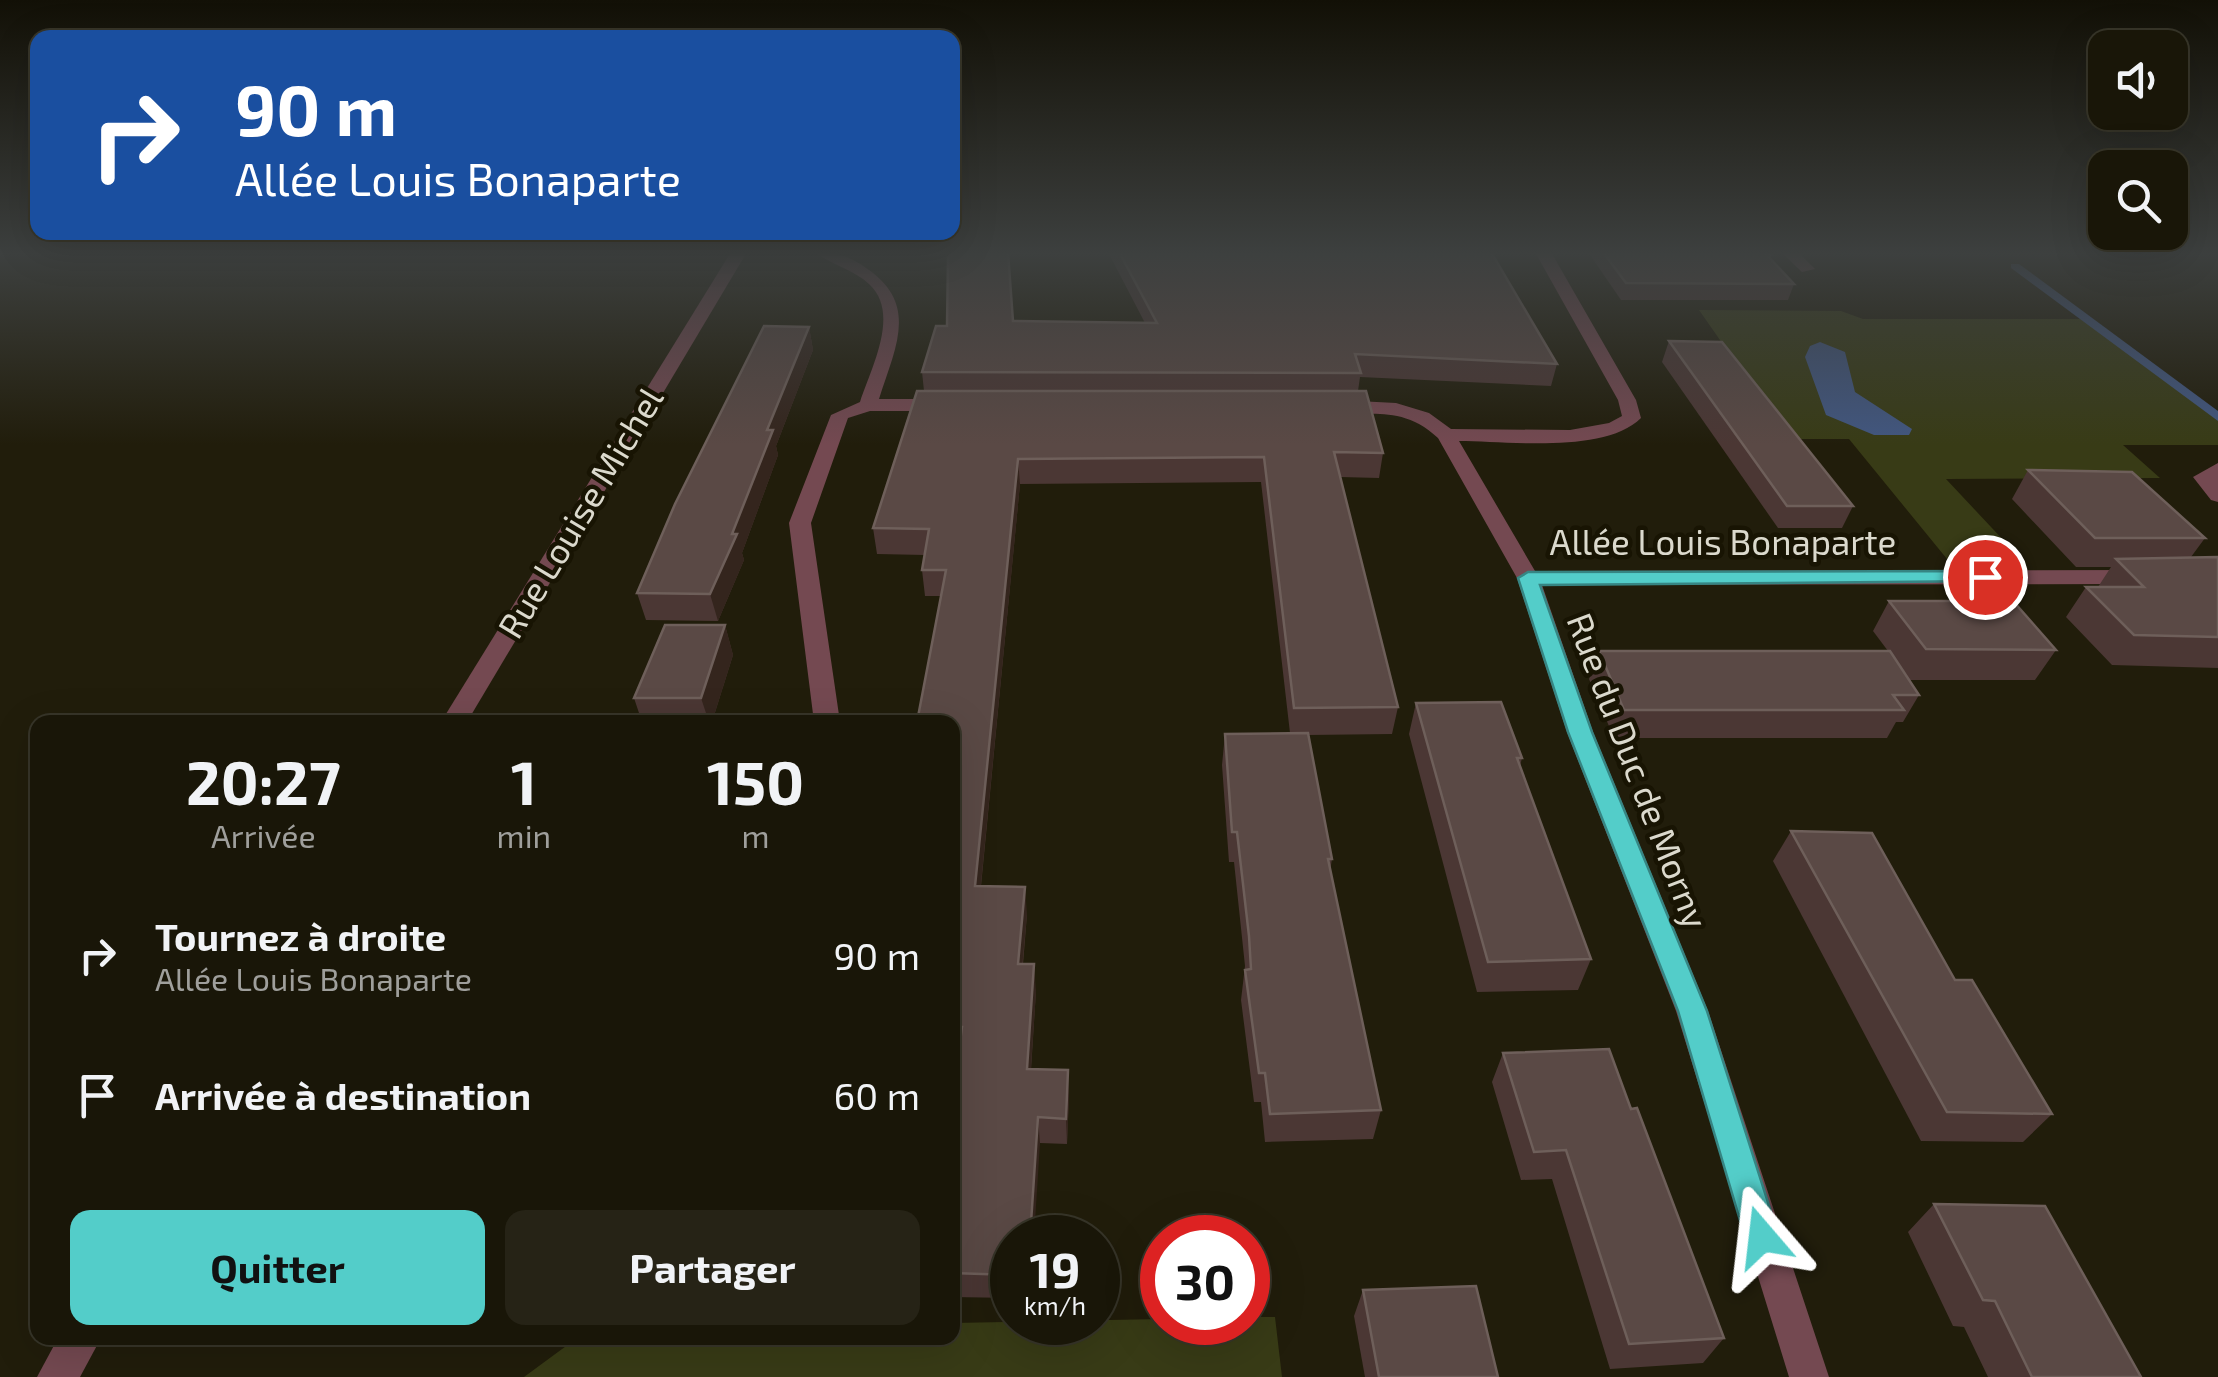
<!DOCTYPE html>
<html lang="fr">
<head>
<meta charset="utf-8">
<style>
  :root { --surface:#191608; --page:#262316; --text:#f1f3f6; --muted:#9f9f9c; --line:#373529; --accent:#53cdc9 }
  body { margin:0; font-family:"Exo 2",sans-serif; background:var(--page); color:var(--text); height:100vh; display:flex; flex-direction:column; font-size:38px; white-space:nowrap }
  * { box-sizing:border-box; margin:0 }
  p { font-size:32px; color:var(--muted) }
  .icon { flex:none; width:55px; height:55px; fill:none; stroke:currentColor; stroke-width:2; stroke-linecap:round; stroke-linejoin:round }
  .map { position:relative; flex:1; overflow:hidden }
  .drawer { position:absolute; left:30px; top:715px; width:930px; height:630px; display:flex; flex-direction:column; background:var(--surface); border-radius:20px; box-shadow:0 10px 40px #0002,0 0 0 2px var(--line) }
  .drawer>* { flex:none }
  .hud { position:absolute; left:30px; top:30px; width:930px; height:210px; border-radius:20px; box-shadow:0 10px 40px #0002,0 0 0 2px var(--line); background:#1a4fa0; color:#fff; overflow:hidden }
  .buttons { position:absolute; left:2088px; top:30px; display:grid; gap:20px }
  .buttons a { display:grid; place-items:center; width:100px; height:100px; border-radius:20px; background:var(--surface); box-shadow:0 10px 40px #0002,0 0 0 2px var(--line); font-size:50px }
  .speed { position:absolute; left:990px; top:1215px; display:flex; gap:20px; font-size:50px; font-weight:700; text-align:center }
  .speed>* { display:grid; place-content:center; width:130px; height:130px; border-radius:50%; background:var(--surface); box-shadow:0 10px 40px #0002,0 0 0 2px var(--line); line-height:1 }
  .speed small { font-size:25px; font-weight:400 }
  .speed .limit { border:15px solid #d22; background:#fff; color:#111 }
  .pin { position:absolute; display:grid; place-items:center; width:85px; height:85px; color:#fff; margin:-42px; border:5px solid #fff; border-radius:50%; box-shadow:0 2px 10px #0007 }
  .me { position:absolute; width:110px; margin:-55px; rotate:343deg; stroke-linejoin:round; filter:drop-shadow(0 0 8px #0008) }
  .turn { display:flex; align-items:center; gap:35px; height:210px; padding:0 40px; font-size:45px }
  .turn .icon { width:130px; height:130px; stroke-width:2.5 }
  .turn b { display:block; font-size:70px; line-height:85px }
  .eta { display:flex; justify-content:space-evenly; align-items:center; height:170px; text-align:center }
  .eta b { font-size:60px; font-weight:700; line-height:70px }
  .primary-button { display:flex; gap:20px; margin-top:auto; padding:20px 40px }
  .primary-button a { flex:1; height:115px; border-radius:20px; background:var(--accent); color:#111; font-size:40px; font-weight:700; line-height:115px; text-align:center }
  .primary-button a+a { background:var(--page); color:var(--text) }
  ul { padding:0; list-style:none }
  li { display:flex; align-items:center; gap:30px; height:140px; padding:0 40px }
  li div { flex:1 }
  li b { display:block; font-size:38px }
  li em { font-style:normal }
  .map>svg:first-child { display:block }
</style>
</head>
<body>
<div class="map">
<svg width="2218" height="1377" viewBox="0 0 2218 1377">
  <rect width="100%" height="100%" fill="#211d0b"/>
  <g fill="#383b16">
    <polygon points="1699,310 1841,311 1863,319 2085,319 2218,417 2218,445 2123,445 2160,478 1946,479 2022,560 1947,559 1849,439 1789,439"/>
    <polygon points="1248,1317 1275,1317 1282,1377 524,1377 577,1338 952,1338 953,1323 1162,1319 1162,1322 1248,1322"/>
  </g>
  <polygon fill="#425780" points="1820,342 1845,352 1855,392 1912,429 1909,435 1874,435 1826,415 1805,357 1810,346"/>
  <g fill="none" stroke-linecap="round" stroke-linejoin="round">
    <polygon fill="#425780" fill-rule="evenodd" points="2011,264 2019,264 2218,411 2218,421 2011,268"/>
    <g fill="#744951" fill-rule="evenodd">
      <polygon points="731,252 747,252 467,722 441,722"/>
      <path d="M815,252C835,252 850,256 866,268C920,304 895,348 879,399H943L952,405L943,411H870L848,418L811,523L840,722H814L789,523L831,415L860,402C871,368 901,313 869,284C853,269 831,265 815,252Z"/>
      <path d="M1535,252H1551L1636,400L1641,418C1605,454 1507,441 1459,441L1535,571L2138,570L2149,577L2138,584L1542,585L1593,732L1708,1011L1829,1377H1789L1676,1011L1567,732L1517,578L1438,438C1395,397 1353,425 1329,406L1338,400L1396,403L1429,413L1451,429L1570,430L1609,423L1622,416L1618,400Z"/>
      <polygon points="1781,252 1798,252 1815,269 1802,272"/>
      <polygon points="2218,463 2218,502 2211,500 2193,477"/>
      <polygon points="58,1338 101,1338 80,1377 37,1377"/>
    </g>
  </g>
  <g fill="#4b3734">
    <polygon points="1108,252 1491,252 1557,364 1551,386 1360,377 1358,391 1383,453 1379,478 1340,477 1398,707 1392,734 1308,735 1332,859 1330,871 1381,1110 1373,1139 1265,1142 1261,1102 1254,1102 1241,1000 1245,966 1234,862 1229,862 1222,765 1225,734 1290,733 1261,482 1020,484 981,886 1027,914 1023,964 1036,991 1031,1070 1069,1096 1067,1144 1040,1143 1012,1238 1012,1298 952,1297 952,1101 958,1053 952,1053 952,722 941,596 925,596 922,570 925,555 877,554 873,528 924,391 922,372 947,326 1013,321 1145,323"/>
    <polygon points="1588,252 1769,252 1772,255 1770,258 1794,284 1788,300 1621,300"/>
    <polygon points="809,327 813,350 776,446 778,455 742,553 744,560 718,621 646,620 637,593"/>
    <polygon points="1669,341 1853,506 1842,528 1778,528 1662,362"/>
    <polygon points="2028,470 2205,538 2191,557 2218,557 2218,668 2112,665 2066,617 2086,587 2098,587 2111,567 2076,567 2012,499"/>
    <polygon points="1889,601 2056,650 2035,680 1909,680 1919,695 1903,722 1896,722 1887,738 1614,738 1589,679 1599,651 1888,651 1873,631"/>
    <polygon points="725,625 733,655 712,722 642,722 634,698"/>
    <polygon points="1416,703 1522,758 1520,766 1591,959 1578,990 1477,992 1409,734"/>
    <polygon points="1791,831 1955,980 2052,1114 2023,1142 1921,1141 1773,861"/>
    <polygon points="1503,1053 1631,1109 1724,1338 1703,1363 1610,1369 1552,1179 1521,1180 1492,1082"/>
    <polygon points="1934,1204 2141,1377 1988,1377 1964,1327 1953,1326 1908,1232"/>
    <polygon points="1363,1290 1498,1377 1365,1377 1354,1316"/>
  </g>
  <g fill="#34251d">
    <polygon points="809,327 813,350 776,446 778,455 742,553 744,560 718,621 710,594 732,534 767,430"/>
    <polygon points="1018,459 1020,484 978,914 975,886"/>
    <polygon points="725,625 733,655 712,722 709,722 701,698"/>
    <polygon points="1025,887 1027,914 1020,990 1018,964"/>
    <polygon points="1034,964 1036,991 1029,1096 1027,1069"/>
    <polygon points="1068,1070 1069,1096 1067,1144 1066,1119"/>
    <polygon points="1038,1117 1040,1143 1034,1238 1030,1238"/>
  </g>
  <g fill="#5a4945" stroke="#6e5f5a" stroke-width="2.5">
    <polygon points="952,252 1008,252 1013,321 1157,323 1119,252 1491,252 1557,364 1355,354 1361,373 922,372 936,326 947,326 948,258"/>
    <polygon points="1603,252 1769,252 1772,255 1767,255 1794,284 1626,283"/>
    <polygon points="764,326 809,327 767,430 773,430 732,534 737,534 710,594 637,593 675,504"/>
    <polygon points="1669,341 1722,342 1853,506 1787,506"/>
    <polygon points="917,391 1366,391 1383,453 1334,452 1398,707 1294,708 1264,457 1018,459 975,886 1025,887 1018,964 1034,964 1027,1069 1068,1070 1066,1119 1038,1117 1030,1238 1012,1238 1012,1275 952,1273 952,1101 962,1027 952,1027 952,722 917,722 946,570 922,570 929,529 873,528"/>
    <polygon points="2028,470 2132,472 2205,538 2095,538"/>
    <polygon points="2218,557 2218,637 2134,635 2086,587 2144,587 2116,559"/>
    <polygon points="1889,601 2013,601 2056,650 1926,649"/>
    <polygon points="665,625 725,625 701,698 634,698"/>
    <polygon points="1599,651 1890,651 1919,695 1893,695 1904,710 1624,710"/>
    <polygon points="1501,702 1522,758 1517,758 1591,959 1488,962 1416,703"/>
    <polygon points="1308,733 1332,859 1328,859 1381,1110 1270,1114 1265,1073 1259,1073 1245,970 1251,969 1249,936 1237,832 1232,832 1225,734"/>
    <polygon points="1791,831 1872,833 1955,980 1972,980 2052,1114 1947,1112"/>
    <polygon points="1609,1049 1631,1109 1637,1108 1724,1338 1629,1344 1566,1150 1534,1152 1503,1053"/>
    <polygon points="1934,1204 2045,1206 2141,1377 2032,1377 1995,1301 1983,1300"/>
    <polygon points="1476,1286 1498,1377 1379,1377 1363,1290"/>
  </g>
  <linearGradient id="sky" x2="0" y2="1"><stop stop-color="#121006"/><stop offset="0.57" stop-color="#3d403f"/><stop offset="1" stop-color="#3d403f" stop-opacity="0"/></linearGradient>
  <rect width="2218" height="445" fill="url(#sky)"/>
  <polygon fill="#53cdc9" stroke="#368583" stroke-width="2.5" points="1985,571 1995,577 1992,581 1540,585 1592,732 1707,1011 1779,1237 1774,1249 1762,1254 1750,1249 1745,1237 1678,1011 1568,732 1518,578 1528,572"/>
  <g text-anchor="middle" stroke-width="9" stroke-linejoin="round" paint-order="stroke">
    <g font-size="35" fill="#dbd9cd" stroke="#181403">
      <text transform="translate(581 513) rotate(-59)" y="12">Rue Louise Michel</text>
      <text x="1723" y="555">Allée Louis Bonaparte</text>
      <text transform="translate(1637 771) rotate(69)" y="12">Rue du Duc de Morny</text>
    </g>
  </g>
</svg>
<div class="buttons">
<a><svg class="icon" aria-label="sound" viewBox="0 0 24 24"><path d="M4 9h4l5-4v14l-5-4H4zM17 9q2 3 0 6"/></svg></a>
<a><svg class="icon" aria-label="search" viewBox="0 0 24 24"><circle cx="10" cy="10" r="6"/><path d="M15 15l6 6"/></svg></a>
</div>
<div class="speed"><div>19<small>km/h</small></div><div class="limit">30</div></div>
<div class="pin" style="left:1985px;top:577px;background:#d93025"><svg class="icon" aria-label="arrive" viewBox="0 0 24 24"><path d="M6 21V4h12l-3 4 3 4H6"/></svg></div>
<svg class="me" style="left:1762px;top:1237px" viewBox="-20 -20 40 40"><path d="M0-17L14 15 0 8-14 15z" fill="#53cdc9" stroke="#fff" stroke-width="4"/></svg>
<div class="hud">
<div class="turn"><svg class="icon" aria-label="right" viewBox="0 0 24 24"><path d="M7 20v-9h11M14 6l5 5-5 5"/></svg><div><b>90 m</b>Allée Louis Bonaparte</div></div>
</div>
<section class="drawer">
<div class="eta">
<div><b>20:27</b><p>Arrivée</p></div>
<div><b>1</b><p>min</p></div>
<div><b>150</b><p>m</p></div>
</div>
<ul>
<li><svg class="icon" aria-label="right" viewBox="0 0 24 24"><path d="M7 20v-9h11M14 6l5 5-5 5"/></svg><div><b>Tournez à droite</b><p>Allée Louis Bonaparte</p></div><em>90 m</em></li>
<li><svg class="icon" aria-label="arrive" viewBox="0 0 24 24"><path d="M6 21V4h12l-3 4 3 4H6"/></svg><div><b>Arrivée à destination</b></div><em>60 m</em></li>
</ul>
<div class="primary-button"><a>Quitter</a><a>Partager</a></div>
</section>
</div>
</body>
</html>
